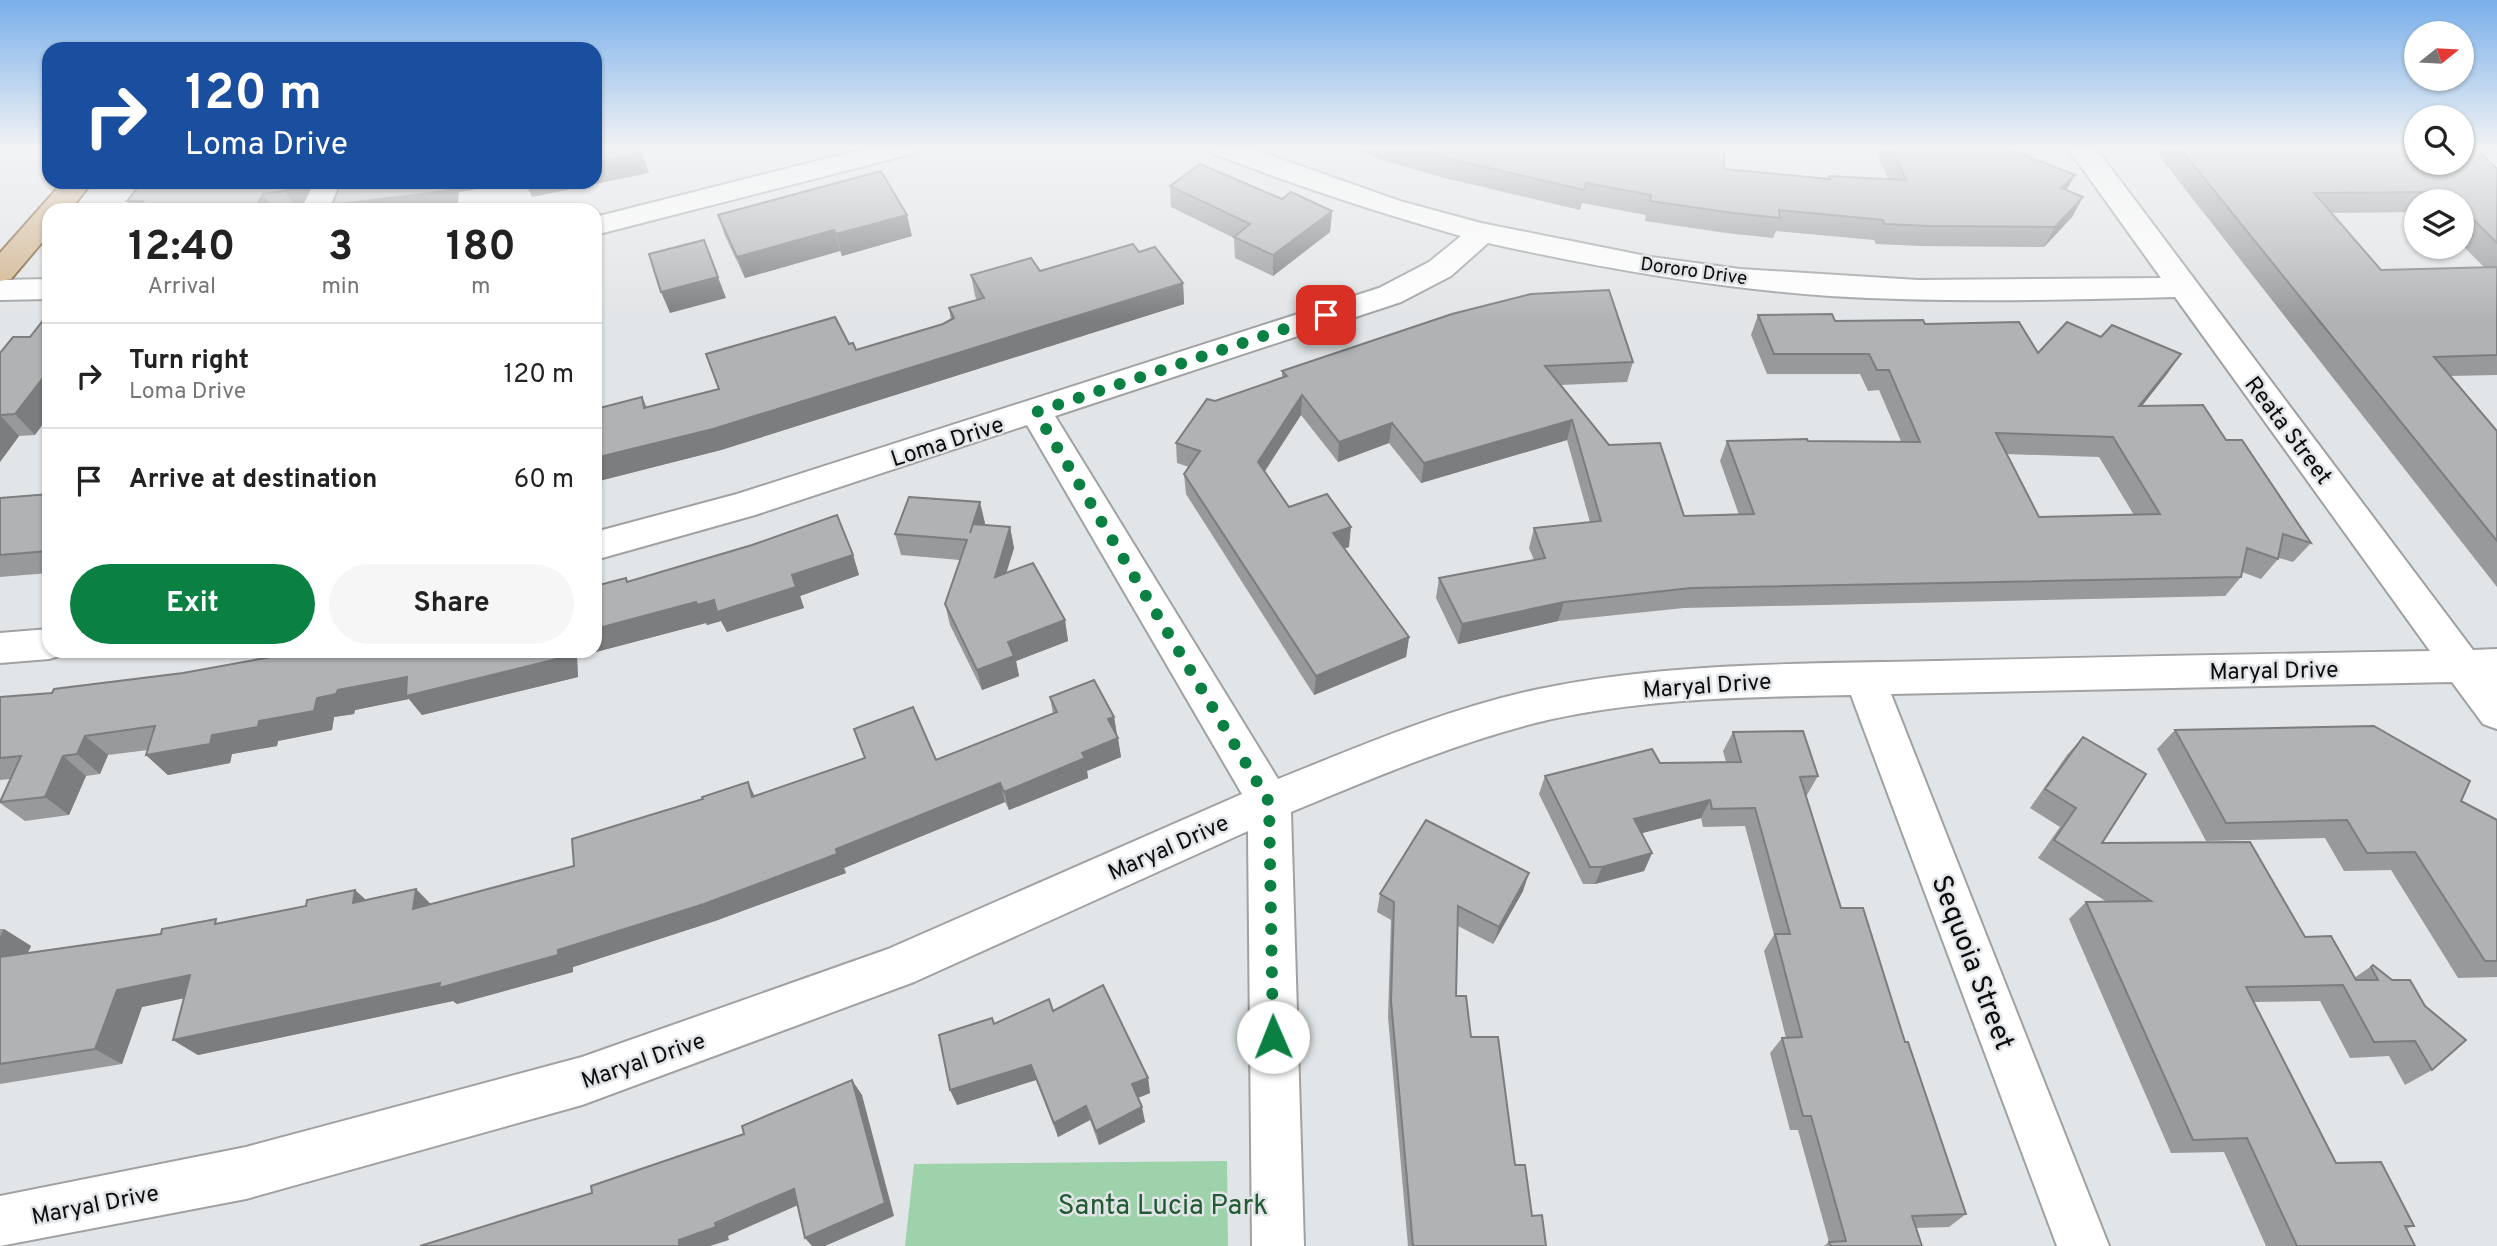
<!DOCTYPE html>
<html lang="en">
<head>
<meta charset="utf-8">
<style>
  :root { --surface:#fff; --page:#f6f6f6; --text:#222; --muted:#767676; --line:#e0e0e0; --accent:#0b8043 }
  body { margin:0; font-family:Overpass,sans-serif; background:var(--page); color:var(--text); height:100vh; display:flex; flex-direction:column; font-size:26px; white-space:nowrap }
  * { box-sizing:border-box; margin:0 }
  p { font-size:23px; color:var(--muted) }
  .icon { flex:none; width:38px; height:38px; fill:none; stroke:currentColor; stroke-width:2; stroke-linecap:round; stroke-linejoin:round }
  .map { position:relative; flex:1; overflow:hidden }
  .drawer { position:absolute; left:42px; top:203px; width:560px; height:455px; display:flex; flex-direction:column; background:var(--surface); border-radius:21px; box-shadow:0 2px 5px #0004 }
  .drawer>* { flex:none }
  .hud { position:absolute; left:42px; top:42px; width:560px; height:147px; border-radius:21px; box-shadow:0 2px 5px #0004; background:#1a4fa0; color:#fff; overflow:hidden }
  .needle { width:46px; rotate:72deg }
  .controls { position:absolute; left:2404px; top:21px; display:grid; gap:14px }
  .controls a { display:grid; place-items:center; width:70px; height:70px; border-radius:50%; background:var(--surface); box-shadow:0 2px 5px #0004; font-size:35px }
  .pin { position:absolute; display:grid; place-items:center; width:60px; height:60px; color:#fff; margin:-30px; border-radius:14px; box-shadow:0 4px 10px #0006 }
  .me { position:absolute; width:77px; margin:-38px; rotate:359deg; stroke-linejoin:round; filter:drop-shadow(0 0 5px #0008) }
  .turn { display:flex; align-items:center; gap:24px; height:147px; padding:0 28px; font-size:32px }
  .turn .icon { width:91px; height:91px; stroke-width:2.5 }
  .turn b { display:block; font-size:49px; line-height:60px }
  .eta { display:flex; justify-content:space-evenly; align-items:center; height:119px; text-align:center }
  .eta b { font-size:42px; font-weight:700; line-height:49px }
  .action { display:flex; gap:14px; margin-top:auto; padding:14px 28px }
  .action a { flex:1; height:80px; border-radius:42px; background:var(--accent); color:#fff; font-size:28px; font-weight:700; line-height:80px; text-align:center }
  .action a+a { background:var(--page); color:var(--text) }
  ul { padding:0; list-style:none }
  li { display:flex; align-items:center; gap:21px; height:105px; padding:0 28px; border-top:2px solid var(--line) }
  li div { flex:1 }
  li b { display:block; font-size:26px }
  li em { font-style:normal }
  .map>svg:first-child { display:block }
</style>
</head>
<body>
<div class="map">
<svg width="2497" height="1246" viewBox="0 0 2497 1246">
  <rect width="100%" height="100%" fill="#e2e5e7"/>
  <polygon fill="#9ed2aa" points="1227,1161 1228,1246 905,1246 914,1164"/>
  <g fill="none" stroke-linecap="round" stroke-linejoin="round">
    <g stroke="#9fa1a3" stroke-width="4">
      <g id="minor">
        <polygon points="872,147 919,147 915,153 595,235 595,217"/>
        <path d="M1208,147H1247L1400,201L1481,223L1651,257L1740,269L1918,280L2161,278L2067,147H2095L2473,650L2497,649V729L2483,724L2452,682L1891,694L2109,1246H2057L1851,695C1746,697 1637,698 1535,723C1450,745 1371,779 1291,812L1304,1246H1252L1248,831L914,982L582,1105L246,1199L0,1246V1196L246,1147L582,1057L888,949L1242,794L1027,425L755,515L595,560V532L737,494L1379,288L1429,262L1461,236C1376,212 1294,185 1212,153ZM1488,243C1601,268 1714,288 1830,296C1945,303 2060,300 2175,297L2430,651C2266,654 2101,657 1937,661C1804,664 1670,662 1539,689C1449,708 1363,745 1278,779L1055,416L1401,302L1451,276Z"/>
        <polygon points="49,279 49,299 0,300 0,280"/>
        <polygon points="49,629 49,651 65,651 63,655 49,659 0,663 0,633"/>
      </g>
    </g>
    <g stroke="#78562a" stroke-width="4">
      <polygon id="major" points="63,182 92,182 70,210 49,210 49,234 11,279 0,281 0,253"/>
    </g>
    <use href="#minor" fill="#fff" fill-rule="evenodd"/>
    <use href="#major" fill="#d1b289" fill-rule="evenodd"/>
  </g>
  <g fill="#97999b" fill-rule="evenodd">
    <polygon points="1346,147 1724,147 1724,169 1827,179 1829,176 1888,179 1874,147 2004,147 2075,175 2066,190 2083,197 2072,217 2044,247 1921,246 1876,244 1874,240 1776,231 1773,238 1726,233 1645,221 1646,215 1582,203 1580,210 1445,178 1382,160"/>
    <path d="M2155,147H2417L2497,169V375L2450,376L2497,431V587L2163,161L2164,159ZM2417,201H2462V245L2484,267L2381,270L2331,213L2417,212Z"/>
    <polygon points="135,182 315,182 300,210 133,210 127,201 135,191 131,186"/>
    <polygon points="1170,186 1282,199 1332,211 1330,232 1273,276 1235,258 1234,238 1171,207"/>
    <polygon points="718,215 912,236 842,256 840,251 745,278 725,236"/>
    <polygon points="1139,252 1183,283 1184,304 721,450 595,482 595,395 601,407 642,397 647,407 719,389 849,344 856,350 943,324 951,320 949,308 977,300 975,296 971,275 1040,271"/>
    <path d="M1758,315L1835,321L1925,324L2038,353L2101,337L2181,354L2167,374L2142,406L2226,440L2311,543L2293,562L2279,558L2261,579L2242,572L2241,577L2225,596L1684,608L1558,621L1458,644L1436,598L1439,578L1534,560L1529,548L1534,528L1590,522L1567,440L1421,483L1389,443L1338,462L1301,415L1264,471L1289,507L1349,547L1344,548L1409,637L1406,657L1314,695L1186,494L1184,474L1189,467L1177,463L1176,443L1215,401L1282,378V371L1633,362L1627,382L1561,385L1609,445L1684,516L1739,515L1720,461L1727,441H1901L1879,390L1868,391L1860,374H1767L1751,335ZM2006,454L2099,457L2134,515L2039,517Z"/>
    <polygon points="30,337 35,435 19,436 0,462 0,353"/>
    <polygon points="49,494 49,573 0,577 0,498"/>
    <polygon points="985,523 984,525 1010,527 1014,548 1006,572 1065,620 1068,641 1016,661 1019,676 982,690 950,625 945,604 960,560 901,555 895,534"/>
    <polygon points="853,555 859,575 800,596 804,608 727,632 721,621 707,625 706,623 577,657 578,677 422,715 409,699 355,710 354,714 334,717 332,730 278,741 277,746 232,754 230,763 168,775 146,755 148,750 108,755 100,774 86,776 69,815 25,821 0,803 11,779 0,780 0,697 595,651 628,582"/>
    <polygon points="1050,697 1114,717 1121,757 1087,771 1088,778 1009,810 1005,802 844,868 846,873 715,921 573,967 573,972 457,1004 453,1001 198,1055 173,1040 184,998 142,1007 122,1064 0,1084 0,929 4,929 31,946 27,953 161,934 221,923 366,900 416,889 431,904 574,866 755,796 936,760 1053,714"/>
    <polygon points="2175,730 2461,801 2497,820 2497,977 2458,978 2391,870 2344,871 2325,838 2206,841 2157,749"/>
    <polygon points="1733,732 1818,776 1807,795 1806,795 1841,908 1905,1042 1966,1214 1949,1227 1916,1228 1922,1246 1824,1246 1829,1242 1798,1130 1790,1130 1770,1053 1782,1038 1786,1038 1764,951 1774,935 1745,826 1703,827 1701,818 1642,833 1652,853 1644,871 1595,884 1583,884 1539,794 1545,776 1660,763 1726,762 1723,751"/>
    <polygon points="2083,737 2102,843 2305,937 2354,978 2373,965 2432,1070 2405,1085 2389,1056 2350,1058 2320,1001 2254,1002 2336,1163 2414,1226 2406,1229 2415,1246 2266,1246 2224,1152 2171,1153 2069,919 2086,902 2107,902 2038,858 2060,827 2030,808 2067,755"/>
    <polygon points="1523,891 1493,944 1458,926 1456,996 1532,1216 1546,1246 1408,1246 1388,1017 1391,920 1377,912 1380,894"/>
    <polygon points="1053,1011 1148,1078 1150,1093 1138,1098 1145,1122 1099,1145 1090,1120 1058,1137 1036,1080 957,1105 994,1024"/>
  </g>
  <g fill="#7b7d7e">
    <polygon points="640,147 649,173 532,197 525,182 595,182 595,162"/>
    <polygon points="2075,175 2064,195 2061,188"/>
    <polygon points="291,182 315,182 300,210 297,210 285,191"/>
    <polygon points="447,182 519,182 459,192 457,210 335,210 332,205"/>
    <polygon points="263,194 274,210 254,210"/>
    <polygon points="2083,197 2072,217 2044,247 2055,227"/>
    <polygon points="1332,211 1330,232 1273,276 1273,255"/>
    <polygon points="907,215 912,236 842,256 836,234"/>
    <polygon points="834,230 840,251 745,278 737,257"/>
    <polygon points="718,277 726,298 670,313 661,292"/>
    <polygon points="1183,283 1184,304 721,450 595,482 595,458"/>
    <polygon points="2181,354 2167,374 2126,426 2139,406"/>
    <polygon points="49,370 49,416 35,435 15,414"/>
    <polygon points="595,395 605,416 596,409"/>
    <polygon points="1302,395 1301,415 1258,482 1258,462"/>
    <polygon points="0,415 19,436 0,462"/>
    <polygon points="1572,420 1567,440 1421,483 1424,463"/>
    <polygon points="1392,423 1389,443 1338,462 1339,442"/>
    <polygon points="980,502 985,523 975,554 970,533"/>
    <polygon points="1010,527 1014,548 999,597 995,577"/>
    <polygon points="1351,527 1349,547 1332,553 1333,533"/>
    <polygon points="853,555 859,575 800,596 804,608 727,632 721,621 707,625 706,623 577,657 578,677 422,715 409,699 355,710 354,714 334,717 332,730 278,741 277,746 232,754 230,763 168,775 146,755 259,721 338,690 407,677 565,651 595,651 595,629 792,575"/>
    <polygon points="1564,602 1558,621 1458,644 1462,624"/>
    <polygon points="1065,620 1068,641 1016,661 1019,676 982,690 977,670 1008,642"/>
    <polygon points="1409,637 1406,657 1314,695 1316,676"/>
    <polygon points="1114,717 1117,736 1108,719"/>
    <polygon points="85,736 108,755 100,774 77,754"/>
    <polygon points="1118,738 1121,757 1087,771 1088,778 1009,810 1004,792 1082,753"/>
    <polygon points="63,756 86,776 69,815 45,797"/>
    <polygon points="748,782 757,801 752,797"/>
    <polygon points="1000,783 1005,802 844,868 846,873 715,921 573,967 573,972 457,1004 453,1001 198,1055 173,1040 558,950 836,849"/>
    <polygon points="1710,800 1701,818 1627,837 1634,819"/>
    <polygon points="1652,853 1644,871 1595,884 1602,867"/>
    <polygon points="1529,873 1523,891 1493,944 1499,927"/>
    <polygon points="416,889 433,907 413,909"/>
    <polygon points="355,890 374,907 353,903"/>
    <polygon points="4,929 31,946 17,976 0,965 0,937"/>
    <polygon points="190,975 213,992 142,1007 122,1064 95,1049 117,990"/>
    <polygon points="1031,1065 1036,1080 957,1105 950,1090"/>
    <polygon points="1148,1078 1150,1093 1135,1099 1132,1084"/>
    <polygon points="852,1080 862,1095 894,1216 825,1246 812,1246 805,1238"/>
    <polygon points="1086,1106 1090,1120 1058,1137 1054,1123"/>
    <polygon points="1142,1107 1145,1122 1099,1145 1096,1131"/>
    <polygon points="794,1189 805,1202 728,1236 729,1240 710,1246 679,1246 679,1240"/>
  </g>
  <g fill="#b0b2b4" stroke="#7b7d7e" stroke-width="2" fill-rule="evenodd">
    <polygon points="595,147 639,147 641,153 595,162"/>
    <polygon points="1408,147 1724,147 1724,169 1830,179 1829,176 1906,180 1891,147 2004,147 2075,175 2061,188 2083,197 2055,227 1930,226 1884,224 1883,220 1779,210 1780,218 1733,213 1650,201 1651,195 1586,183 1584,190 1447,158"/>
    <polygon points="2179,147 2417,147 2417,163 2462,163 2462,147 2474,147 2497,169 2497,243 2462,208 2462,201 2455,201 2446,192 2314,193 2381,270 2497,267 2497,355 2434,357 2497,431 2497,541"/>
    <polygon points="1200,164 1282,199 1291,192 1332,211 1273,255 1234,237 1250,224 1170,186"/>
    <polygon points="881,171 907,215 836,234 834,230 737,257 718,215"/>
    <polygon points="135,182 291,182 285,191 263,194 254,210 135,210 143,201 127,201 139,186 131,186"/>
    <polygon points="341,182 447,182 446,191 332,205"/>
    <polygon points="704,240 718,277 661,292 649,254"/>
    <polygon points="1133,244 1139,252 1155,247 1183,283 713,429 595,458 595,398 596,409 642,397 644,408 719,389 706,354 835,317 849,344 853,343 856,350 943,324 954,318 949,308 984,298 971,275 1031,258 1040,271"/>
    <path d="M1609,290L1633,362L1545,366L1609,445L1660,443L1684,516L1754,514L1727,441L1807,439L1808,441L1920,442L1889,370H1877L1869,354H1774L1758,315L1832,314L1835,321L1923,320L1925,324L2019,322L2038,353L2067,322L2101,337L2112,325L2181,354L2139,406L2203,405L2226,440H2242L2311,543L2283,534L2278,559L2247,548L2241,577L1691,588L1564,602L1462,624L1439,578L1545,558L1534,528L1601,521L1572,420L1424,463L1392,423L1339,442L1302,395L1258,462L1289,507L1327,494L1351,527L1333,533L1409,637L1316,676L1184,474L1200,451L1176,443L1207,399L1215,401L1287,376L1282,371L1452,314L1531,294ZM1996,433L2113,437L2160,514L2039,517Z"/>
    <polygon points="48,314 49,370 15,414 0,415 0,353 13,337 30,337"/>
    <polygon points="49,494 49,551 0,555 0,498"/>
    <polygon points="909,497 980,502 970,533 973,524 1010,527 995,577 1033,563 1065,620 1008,642 1014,656 977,670 945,604 967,540 895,534"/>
    <polygon points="837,515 853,555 792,575 796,587 717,612 714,600 697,605 696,602 595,629 595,586 626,578 627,582 752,545"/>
    <polygon points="304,651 565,651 565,657 406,696 407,677 338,690 336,694 317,698 314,711 259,721 258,727 212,735 210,744 146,755 155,726 85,736 77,754 63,756 45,797 0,802 21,756 0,758 0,697 52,693 54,689 183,673"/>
    <polygon points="1094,680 1114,717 1108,719 1118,738 1082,753 1085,758 1004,792 1000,783 836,849 837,854 704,904 558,950 558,955 439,988 440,983 173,1040 190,975 117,990 95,1049 0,1064 0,957 161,934 162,929 216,919 215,924 306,906 307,900 355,890 353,903 416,889 413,909 574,866 572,839 703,799 702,797 748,782 752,797 865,758 854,729 913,707 936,760 1057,712 1050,697"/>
    <polygon points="2374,726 2470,781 2461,801 2497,820 2497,961 2485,961 2415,852 2367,853 2347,820 2226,823 2175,730"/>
    <polygon points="1803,731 1818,776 1800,777 1841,908 1863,908 1905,1042 1908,1042 1966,1214 1912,1216 1922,1246 1831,1246 1829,1242 1846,1241 1811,1116 1803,1116 1782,1038 1802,1037 1775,934 1790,934 1755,808 1712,809 1710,800 1634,819 1652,853 1602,867 1590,867 1545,776 1652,749 1660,763 1741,762 1733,732"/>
    <polygon points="2083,737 2146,774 2102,843 2250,842 2305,937 2331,936 2356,980 2378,980 2371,967 2373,965 2392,980 2410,980 2425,1006 2466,1040 2432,1070 2415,1041 2374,1042 2343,985 2246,987 2336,1163 2381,1162 2414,1226 2405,1226 2415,1246 2297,1246 2247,1138 2193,1140 2086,902 2151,901 2054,840 2076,808 2045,789"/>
    <polygon points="1426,820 1529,873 1499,927 1458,906 1456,996 1466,996 1471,1037 1498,1037 1515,1165 1525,1165 1532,1216 1542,1215 1546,1246 1413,1246 1391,1001 1394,902 1380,894"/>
    <polygon points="1103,985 1148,1078 1132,1084 1142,1107 1096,1131 1086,1106 1054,1123 1031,1065 950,1090 939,1035 992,1018 994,1024 1049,999 1053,1011"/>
    <polygon points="852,1080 885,1203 805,1238 794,1189 715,1223 716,1227 679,1240 679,1246 420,1246 592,1193 591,1186 744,1134 742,1126"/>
  </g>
  <linearGradient id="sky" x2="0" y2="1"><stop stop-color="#79afea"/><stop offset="0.46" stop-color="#f2f3f4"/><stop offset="1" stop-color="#f2f3f4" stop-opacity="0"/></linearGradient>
  <rect width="2497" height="321" fill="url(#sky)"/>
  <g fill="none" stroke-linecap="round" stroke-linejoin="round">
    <polyline stroke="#0b8043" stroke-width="12" stroke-dasharray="0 21.6" points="1273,1037 1269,802 1036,412 1326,315"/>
  </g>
  <g text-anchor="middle" stroke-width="5" stroke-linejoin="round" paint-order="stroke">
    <g font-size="19" fill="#0b0c0d" stroke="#e2e5e7">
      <text transform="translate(1694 270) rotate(8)" y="7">Dororo Drive</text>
    </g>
    <g font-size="23" fill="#0b0c0d" stroke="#e2e5e7">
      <text transform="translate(2289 430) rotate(53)" y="8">Reata Street</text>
      <text transform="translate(947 441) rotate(-18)" y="8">Loma Drive</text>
      <text transform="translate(2274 670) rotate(-1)" y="8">Maryal Drive</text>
      <text transform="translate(1707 685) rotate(-4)" y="8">Maryal Drive</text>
      <text transform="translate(1168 847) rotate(-24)" y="8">Maryal Drive</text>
      <text transform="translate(643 1060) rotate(-19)" y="8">Maryal Drive</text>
      <text transform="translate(95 1204) rotate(-11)" y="8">Maryal Drive</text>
    </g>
    <g font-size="28" fill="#0b0c0d" stroke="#e2e5e7">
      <text transform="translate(1974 962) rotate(69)" y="10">Sequoia Street</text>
    </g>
    <g font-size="28" fill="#225a34" stroke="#e2e5e7">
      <text x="1163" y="1214">Santa Lucia Park</text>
    </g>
  </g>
</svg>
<div class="controls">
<a><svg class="needle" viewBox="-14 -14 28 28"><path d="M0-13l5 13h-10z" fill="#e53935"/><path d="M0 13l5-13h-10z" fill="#767676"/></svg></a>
<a><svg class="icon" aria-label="search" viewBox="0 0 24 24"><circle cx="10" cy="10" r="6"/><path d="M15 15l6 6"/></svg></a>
<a><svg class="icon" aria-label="layers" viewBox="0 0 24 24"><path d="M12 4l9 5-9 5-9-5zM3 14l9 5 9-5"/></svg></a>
</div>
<div class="pin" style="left:1326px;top:315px;background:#d93025"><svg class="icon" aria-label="arrive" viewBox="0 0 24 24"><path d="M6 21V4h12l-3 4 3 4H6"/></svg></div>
<svg class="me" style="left:1273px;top:1037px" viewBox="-20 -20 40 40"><circle r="19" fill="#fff"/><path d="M0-13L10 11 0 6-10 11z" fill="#0b8043"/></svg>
<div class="hud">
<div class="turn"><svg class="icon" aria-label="right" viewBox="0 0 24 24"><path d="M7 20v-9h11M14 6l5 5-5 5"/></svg><div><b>120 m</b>Loma Drive</div></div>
</div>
<section class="drawer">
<div class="eta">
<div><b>12:40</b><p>Arrival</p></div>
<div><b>3</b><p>min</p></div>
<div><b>180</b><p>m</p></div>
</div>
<ul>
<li><svg class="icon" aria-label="right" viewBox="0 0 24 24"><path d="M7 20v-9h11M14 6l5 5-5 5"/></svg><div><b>Turn right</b><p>Loma Drive</p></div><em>120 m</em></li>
<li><svg class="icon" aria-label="arrive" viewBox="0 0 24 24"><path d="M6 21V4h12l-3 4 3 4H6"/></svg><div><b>Arrive at destination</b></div><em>60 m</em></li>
</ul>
<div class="action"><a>Exit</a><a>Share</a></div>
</section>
</div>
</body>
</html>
